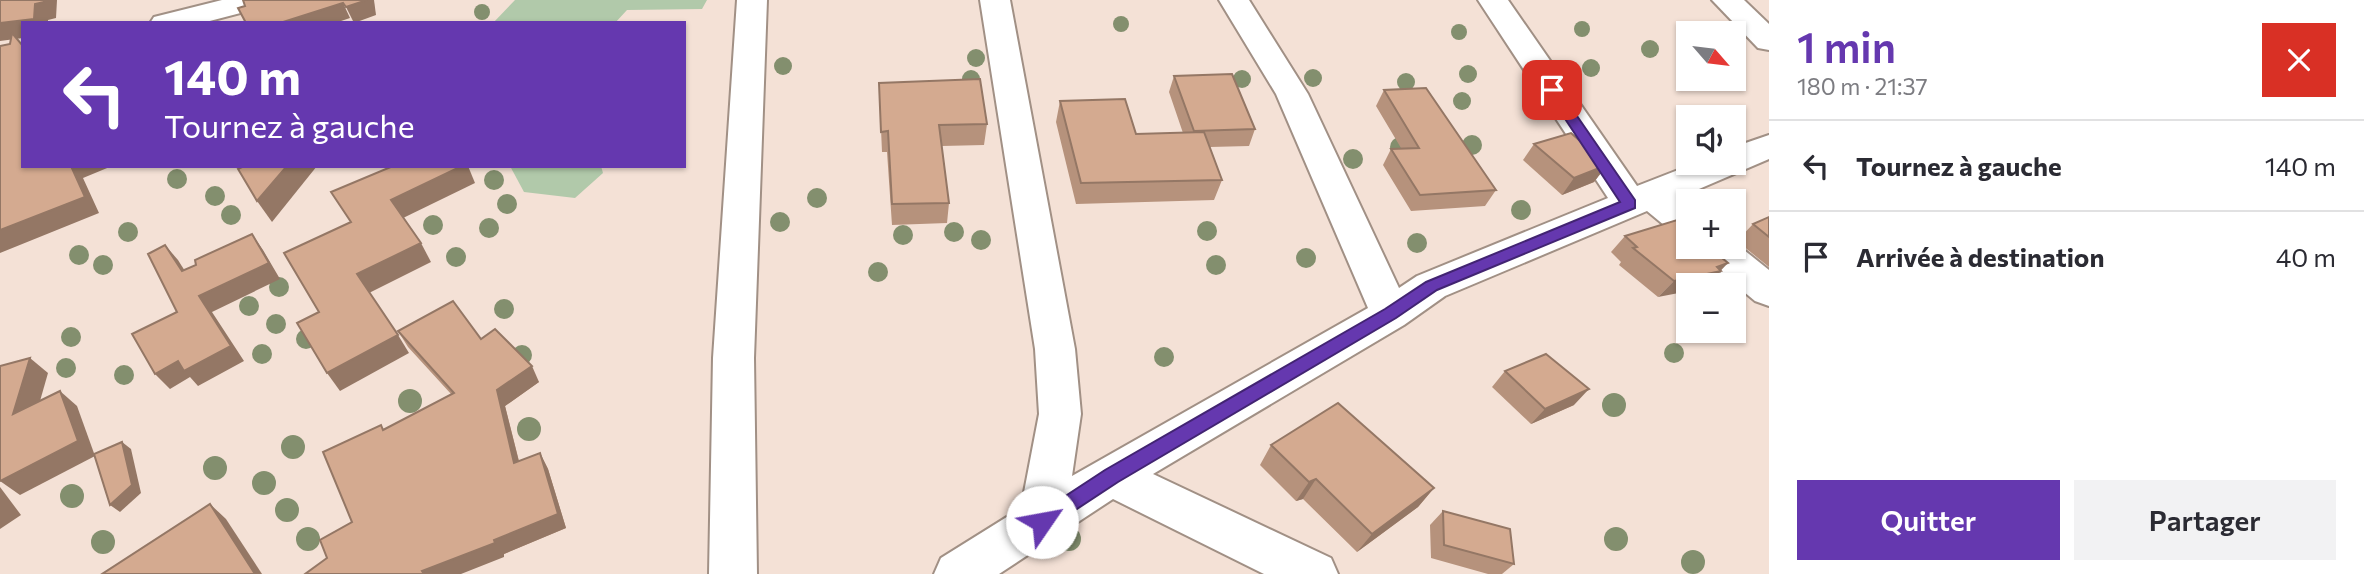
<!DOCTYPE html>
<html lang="fr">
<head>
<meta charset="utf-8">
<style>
  :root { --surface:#fff; --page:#f2f2f3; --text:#2b2b33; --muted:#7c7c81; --line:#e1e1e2; --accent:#6538af }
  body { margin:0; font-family:Commissioner,sans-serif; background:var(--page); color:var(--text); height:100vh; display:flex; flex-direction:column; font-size:26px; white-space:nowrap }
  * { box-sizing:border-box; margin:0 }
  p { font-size:23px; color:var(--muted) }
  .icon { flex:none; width:38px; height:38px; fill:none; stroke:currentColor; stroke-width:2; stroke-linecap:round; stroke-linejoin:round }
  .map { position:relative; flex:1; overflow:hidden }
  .panel { display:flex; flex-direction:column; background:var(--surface); width:595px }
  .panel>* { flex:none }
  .hud { position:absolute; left:21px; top:21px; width:665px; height:147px; border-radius:0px; box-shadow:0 2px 5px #0004; background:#6538af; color:#fff; overflow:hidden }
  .needle { width:46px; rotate:118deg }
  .tools { position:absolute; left:1676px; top:21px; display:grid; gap:14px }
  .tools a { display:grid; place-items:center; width:70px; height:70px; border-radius:0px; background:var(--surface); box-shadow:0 2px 5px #0004; font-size:35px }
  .pin { position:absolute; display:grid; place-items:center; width:60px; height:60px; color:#fff; margin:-30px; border-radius:14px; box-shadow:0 4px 10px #0006 }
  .me { position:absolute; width:77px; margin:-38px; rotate:57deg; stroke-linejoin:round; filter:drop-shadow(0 0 5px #0008) }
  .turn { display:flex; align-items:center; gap:24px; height:147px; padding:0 28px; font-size:32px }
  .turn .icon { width:91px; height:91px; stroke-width:2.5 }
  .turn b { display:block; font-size:49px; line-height:60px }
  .round { display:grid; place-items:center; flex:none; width:74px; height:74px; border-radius:0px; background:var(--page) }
  .summary { display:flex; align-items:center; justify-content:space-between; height:119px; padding:0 28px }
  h1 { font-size:42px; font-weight:600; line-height:52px; color:var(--accent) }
  .cta { display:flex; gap:14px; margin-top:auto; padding:14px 28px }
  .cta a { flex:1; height:80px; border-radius:0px; background:var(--accent); color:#fff; font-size:28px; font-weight:600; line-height:80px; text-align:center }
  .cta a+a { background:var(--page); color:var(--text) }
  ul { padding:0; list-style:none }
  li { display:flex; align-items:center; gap:21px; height:91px; padding:0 28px; border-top:2px solid var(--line) }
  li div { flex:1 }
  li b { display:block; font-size:26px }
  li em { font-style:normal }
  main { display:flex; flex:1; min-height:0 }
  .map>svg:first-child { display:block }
</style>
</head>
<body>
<main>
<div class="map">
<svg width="1769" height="574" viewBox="0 0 1769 574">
  <rect width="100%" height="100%" fill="#f4e1d6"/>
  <g fill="#b1c9aa">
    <polygon points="515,0 707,0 702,9 627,10 615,23 493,23"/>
    <polygon points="510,166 601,166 603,173 575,198 524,192"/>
  </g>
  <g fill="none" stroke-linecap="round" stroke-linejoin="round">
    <g stroke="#a19085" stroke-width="4">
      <g id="minor">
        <polygon points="222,0 272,0 267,6 202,23 150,23 154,17"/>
        <polygon points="737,0 767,0 754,358 757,574 709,574 713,358"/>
        <polygon points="980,0 1010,0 1075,349 1081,414 1072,476 1368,308 1276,94 1219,0 1249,0 1308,94 1399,288 1417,276 1608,198 1478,0 1508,0 1637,186 1696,163 1734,163 1734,147 1769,135 1769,159 1678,198 1689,206 1689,239 1676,235 1647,211 1445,296 1404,325 1153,474 1331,558 1338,574 1264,574 1113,499 999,574 934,574 941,558 1021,508 1039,414 1035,349"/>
        <polygon points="1712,0 1744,0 1769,24 1769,50 1758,48"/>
        <polygon points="1734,242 1769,270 1769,306 1755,301 1702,257 1696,247 1734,247"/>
      </g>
    </g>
    <use href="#minor" fill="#fff" fill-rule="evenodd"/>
  </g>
  <g fill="#838f6e">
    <circle cx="482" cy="12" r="8"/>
    <circle cx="1121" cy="24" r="8"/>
    <circle cx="1582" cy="29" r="8"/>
    <circle cx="1459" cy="32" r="8"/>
    <circle cx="1650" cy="49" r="9"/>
    <circle cx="976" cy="58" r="9"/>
    <circle cx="783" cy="66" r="9"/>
    <circle cx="1591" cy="68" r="9"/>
    <circle cx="1468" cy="74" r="9"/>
    <circle cx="1313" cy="78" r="9"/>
    <circle cx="971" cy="79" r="9"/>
    <circle cx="1242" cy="79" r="9"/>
    <circle cx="1406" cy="82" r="9"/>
    <circle cx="1462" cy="101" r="9"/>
    <circle cx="1472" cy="145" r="10"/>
    <circle cx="1400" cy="147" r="10"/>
    <circle cx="1353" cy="159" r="10"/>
    <circle cx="177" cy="179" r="10"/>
    <circle cx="494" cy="180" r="10"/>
    <circle cx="215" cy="196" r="10"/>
    <circle cx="817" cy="198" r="10"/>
    <circle cx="507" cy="204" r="10"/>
    <circle cx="1521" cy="210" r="10"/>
    <circle cx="231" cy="215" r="10"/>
    <circle cx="780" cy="222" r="10"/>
    <circle cx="433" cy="225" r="10"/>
    <circle cx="489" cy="228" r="10"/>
    <circle cx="1207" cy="231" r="10"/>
    <circle cx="128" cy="232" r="10"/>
    <circle cx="954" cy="232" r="10"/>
    <circle cx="903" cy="235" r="10"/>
    <circle cx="981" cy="240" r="10"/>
    <circle cx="1417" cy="243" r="10"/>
    <circle cx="79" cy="255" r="10"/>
    <circle cx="456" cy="257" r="10"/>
    <circle cx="1306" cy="258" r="10"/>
    <circle cx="103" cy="265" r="10"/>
    <circle cx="1216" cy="265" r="10"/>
    <circle cx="878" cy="272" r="10"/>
    <circle cx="279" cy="287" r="10"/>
    <circle cx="249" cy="306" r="10"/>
    <circle cx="504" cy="309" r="10"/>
    <circle cx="276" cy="324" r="10"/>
    <circle cx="71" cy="337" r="10"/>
    <circle cx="306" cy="339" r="10"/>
    <circle cx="1674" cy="353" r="10"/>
    <circle cx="262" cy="354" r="10"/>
    <circle cx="522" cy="355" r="10"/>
    <circle cx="1164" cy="357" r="10"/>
    <circle cx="66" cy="368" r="10"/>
    <circle cx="124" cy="375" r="10"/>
    <circle cx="410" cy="401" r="12"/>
    <circle cx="1614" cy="405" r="12"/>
    <circle cx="529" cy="429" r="12"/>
    <circle cx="293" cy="447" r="12"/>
    <circle cx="215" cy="468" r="12"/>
    <circle cx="264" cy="483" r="12"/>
    <circle cx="72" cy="496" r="12"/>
    <circle cx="287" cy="510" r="12"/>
    <circle cx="308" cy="539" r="12"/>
    <circle cx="1069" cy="539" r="12"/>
    <circle cx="1616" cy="539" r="12"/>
    <circle cx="103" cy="542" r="12"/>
    <circle cx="1693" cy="562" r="12"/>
  </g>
  <g fill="#b6927c">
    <polygon points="1174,76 1255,129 1249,146 1210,147 1222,180 1214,200 1076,204 1056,122 1060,101 1136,134 1183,133 1169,92"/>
    <polygon points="879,83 987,124 984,145 942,146 949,203 947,223 892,225 887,152 882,152"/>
    <polygon points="1384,90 1496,190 1485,206 1411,211 1383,165 1391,149 1401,148 1376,106"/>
    <polygon points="1534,144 1607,165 1594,182 1562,195 1523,160"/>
    <polygon points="1769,217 1769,267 1737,241 1753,224"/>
    <polygon points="1625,236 1709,247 1658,297 1619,265 1621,262 1611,252"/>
    <polygon points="398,331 481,339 539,382 505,406 519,461 540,453 548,469 566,528 504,554 504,557 327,558 352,522 384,430 451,394 408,347"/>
    <polygon points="1505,371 1574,405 1531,424 1492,387"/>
    <polygon points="1271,445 1434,488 1418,507 1357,552 1303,499 1296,501 1260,465"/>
    <polygon points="1443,511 1514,564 1502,574 1488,574 1431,558 1430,525"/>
  </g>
  <g fill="#947765">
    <polygon points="44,0 57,0 56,18 48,20 48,23 23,23 23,38 0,41 0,23"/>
    <polygon points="367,0 374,0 376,15 354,23 346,7"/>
    <polygon points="343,3 350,18 335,23 280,23"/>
    <polygon points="1607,165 1594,182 1562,195 1574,178"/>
    <polygon points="71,166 112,166 83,178 99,213 0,253 0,230"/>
    <polygon points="287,166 317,166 272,222 257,201"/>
    <polygon points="462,166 468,166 475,183 401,219 391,200"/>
    <polygon points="252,234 263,250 280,279 212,312 244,361 198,386 190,377 170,389 155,374 199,296"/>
    <polygon points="421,243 431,262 369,293 357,274"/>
    <polygon points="165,245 178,260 195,287 182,271"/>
    <polygon points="1728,263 1707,285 1689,285 1689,291 1658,297 1674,281 1717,267"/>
    <polygon points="398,335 409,353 340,391 327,373"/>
    <polygon points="30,358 48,373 32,429 13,414"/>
    <polygon points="532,366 539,382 505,406 523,478 514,463 497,390"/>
    <polygon points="1589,389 1574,405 1531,424 1545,409"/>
    <polygon points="60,391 77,406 95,456 20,495 0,481"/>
    <polygon points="122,442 131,449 141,493 120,512 110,505"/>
    <polygon points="540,453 548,469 566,528 504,554 504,557 461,574 424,574 422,571 494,540"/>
    <polygon points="1316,479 1303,499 1296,501 1309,482"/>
    <polygon points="0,487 21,515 0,529"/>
    <polygon points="1434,488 1418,507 1357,552 1372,534"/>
    <polygon points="210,504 226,519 262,574 255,574"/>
  </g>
  <g fill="#d4aa90" stroke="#947765" stroke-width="2">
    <polygon points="0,0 44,0 44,2 35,4 34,19 0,23"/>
    <polygon points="243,0 367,0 346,7 343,3 280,23 246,23 238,8 245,6"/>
    <polygon points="12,33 23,46 23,166 71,166 85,197 0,230 0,46 10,44"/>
    <polygon points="1232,74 1255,129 1194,131 1174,76"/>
    <polygon points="980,79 987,124 939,125 949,203 892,204 888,131 881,132 879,83"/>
    <polygon points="1426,88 1496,190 1420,195 1391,149 1419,148 1384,90"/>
    <polygon points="1125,99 1136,134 1204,132 1222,180 1081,183 1060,101"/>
    <polygon points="1571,133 1607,165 1574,178 1534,144"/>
    <polygon points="244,166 287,166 257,201 238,169"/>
    <polygon points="393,166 462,166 391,200 421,243 357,274 398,335 327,373 297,323 319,312 284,253 351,222 331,192"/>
    <polygon points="1769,217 1769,237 1753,224"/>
    <polygon points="1677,220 1689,230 1689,247 1709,247 1728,263 1717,267 1721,271 1674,281 1633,248 1637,247 1625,236"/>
    <polygon points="252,234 269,263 199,296 231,346 184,371 178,361 155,374 132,334 177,312 148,254 165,245 182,271 196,265 195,260"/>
    <polygon points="453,301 481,339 495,329 532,366 497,390 514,463 540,453 558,514 494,540 495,543 422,571 424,574 305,574 327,558 320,540 352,522 323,452 381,425 383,430 454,393 398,331"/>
    <polygon points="1546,354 1589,389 1545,409 1505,371"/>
    <polygon points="30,358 13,414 60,391 78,441 0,481 0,366"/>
    <polygon points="1338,403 1434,488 1372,534 1316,479 1309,482 1271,445"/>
    <polygon points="122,442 132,485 110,505 94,454"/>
    <polygon points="210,504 255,574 102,574"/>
    <polygon points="1443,511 1510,529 1514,564 1444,545"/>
  </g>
  <polygon fill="#6538af" stroke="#422472" stroke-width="2" points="1552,85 1557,87 1635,200 1635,208 1437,290 1396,318 1118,482 1048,528 1042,531 1035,528 1032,522 1035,516 1105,470 1385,309 1426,282 1620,202 1546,90"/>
</svg>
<div class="tools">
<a><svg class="needle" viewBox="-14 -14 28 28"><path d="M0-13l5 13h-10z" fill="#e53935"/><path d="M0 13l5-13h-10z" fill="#7c7c81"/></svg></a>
<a><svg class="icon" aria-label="sound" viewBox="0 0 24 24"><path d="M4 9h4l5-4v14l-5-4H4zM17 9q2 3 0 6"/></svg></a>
<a>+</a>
<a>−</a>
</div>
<div class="pin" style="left:1552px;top:90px;background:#d93025"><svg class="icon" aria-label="arrive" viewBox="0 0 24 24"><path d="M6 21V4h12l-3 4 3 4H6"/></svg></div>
<svg class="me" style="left:1042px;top:522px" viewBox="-20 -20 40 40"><circle r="19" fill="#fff"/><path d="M0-13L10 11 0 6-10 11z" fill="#6538af"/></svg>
<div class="hud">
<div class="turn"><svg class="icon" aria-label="left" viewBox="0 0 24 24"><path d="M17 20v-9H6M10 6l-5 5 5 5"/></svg><div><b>140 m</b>Tournez à gauche</div></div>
</div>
</div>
<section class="panel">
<div class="summary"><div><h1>1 min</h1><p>180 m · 21:37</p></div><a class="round" style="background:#d93025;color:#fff"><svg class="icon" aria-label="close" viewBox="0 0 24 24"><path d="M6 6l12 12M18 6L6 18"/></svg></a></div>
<ul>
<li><svg class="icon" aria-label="left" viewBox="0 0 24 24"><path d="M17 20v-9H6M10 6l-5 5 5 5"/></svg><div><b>Tournez à gauche</b></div><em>140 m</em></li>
<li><svg class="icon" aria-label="arrive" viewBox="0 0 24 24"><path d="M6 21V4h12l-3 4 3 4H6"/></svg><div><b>Arrivée à destination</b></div><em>40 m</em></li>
</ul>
<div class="cta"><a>Quitter</a><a>Partager</a></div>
</section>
</main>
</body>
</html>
